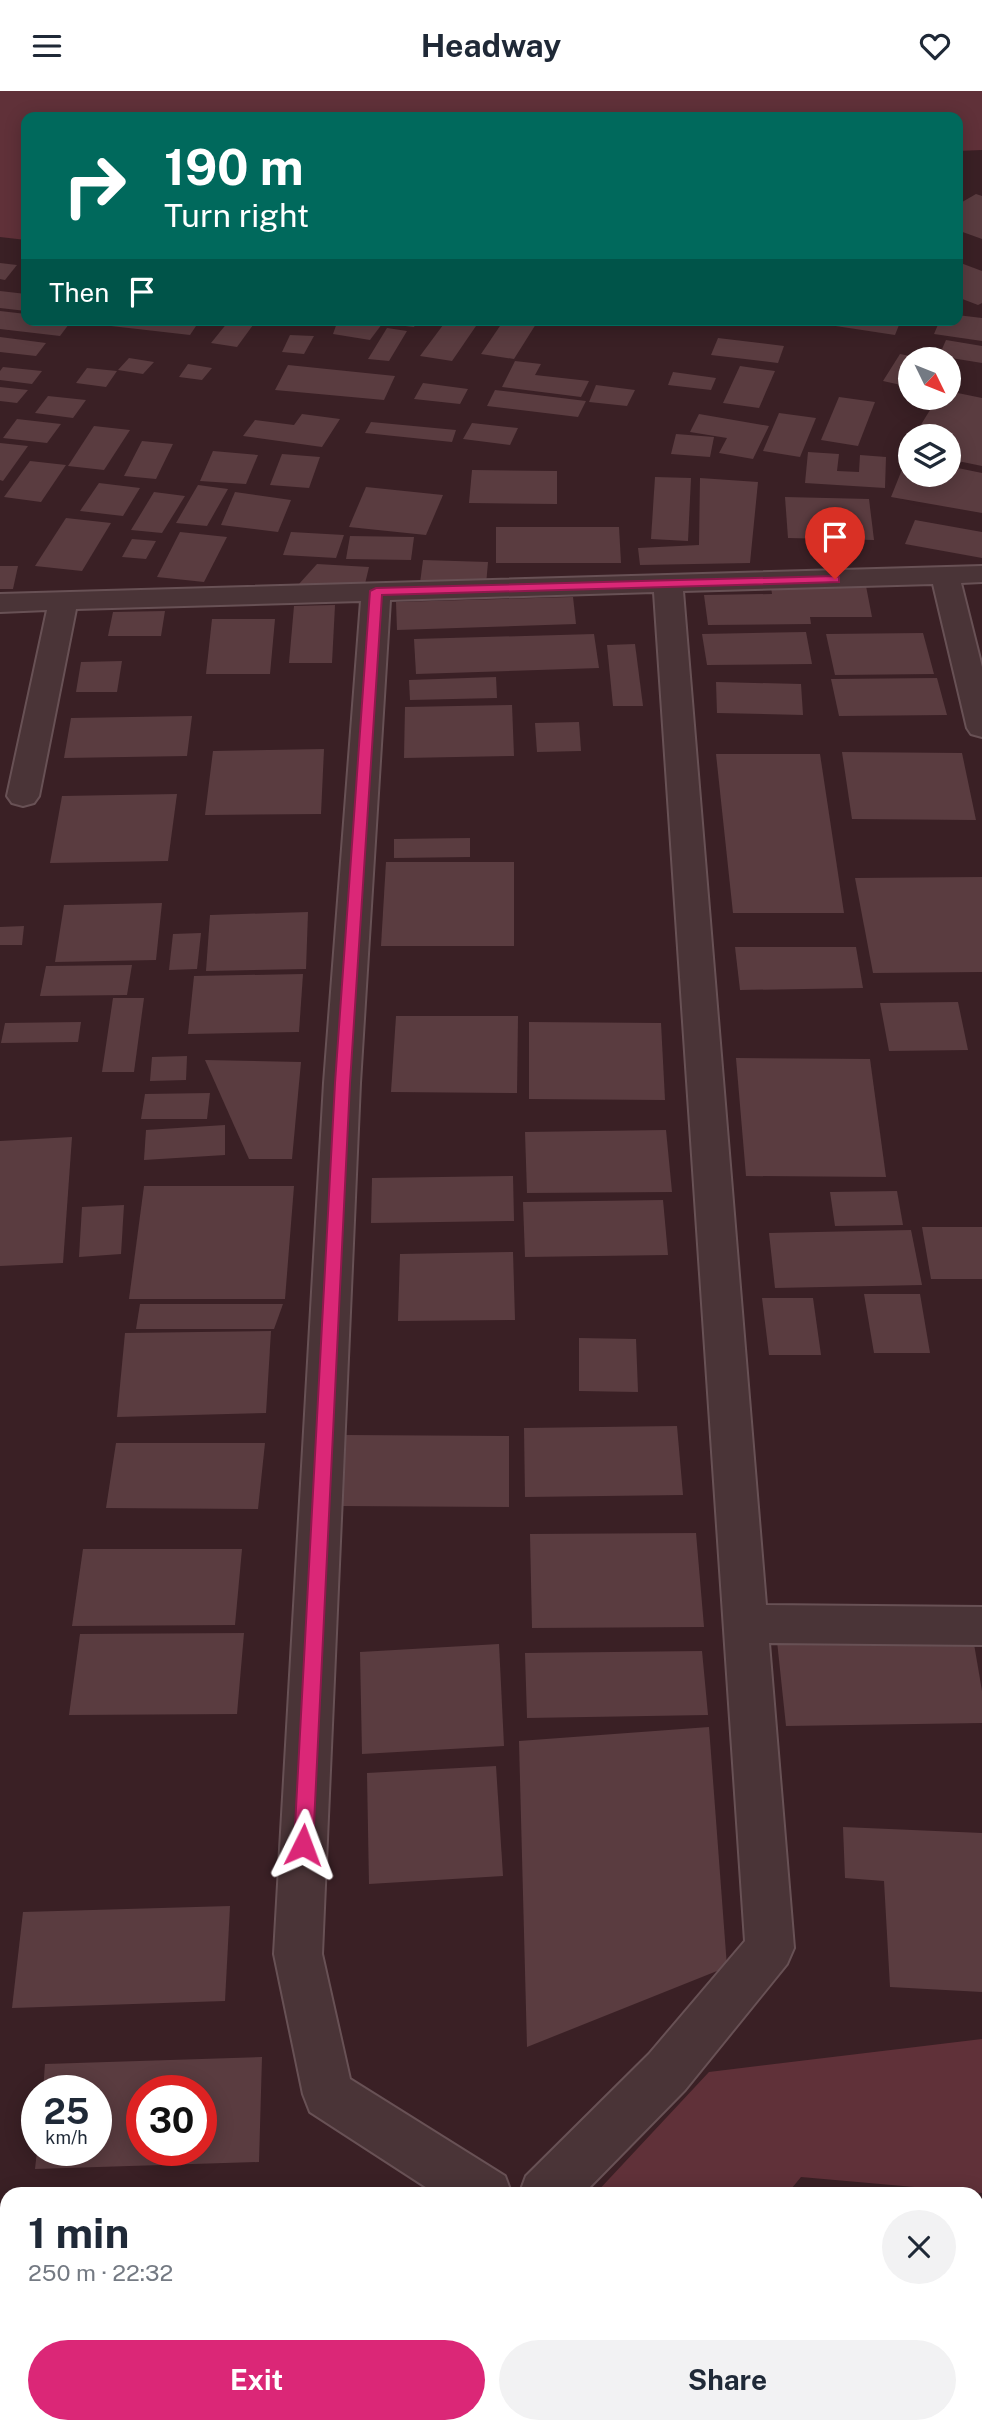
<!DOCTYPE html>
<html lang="en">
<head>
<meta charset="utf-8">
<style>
  :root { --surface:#fff; --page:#f2f2f3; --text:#1f2937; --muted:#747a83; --accent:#db2777 }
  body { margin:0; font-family:"Public Sans",sans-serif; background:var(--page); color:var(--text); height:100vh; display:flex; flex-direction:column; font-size:26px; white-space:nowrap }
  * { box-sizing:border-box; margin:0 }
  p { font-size:23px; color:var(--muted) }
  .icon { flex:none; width:38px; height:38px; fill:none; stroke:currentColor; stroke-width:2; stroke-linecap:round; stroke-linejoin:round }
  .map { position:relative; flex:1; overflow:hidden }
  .drawer { position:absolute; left:0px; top:2096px; width:984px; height:247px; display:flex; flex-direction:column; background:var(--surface); border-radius:21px 21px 0 0; box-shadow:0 4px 18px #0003 }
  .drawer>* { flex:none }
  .guide { position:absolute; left:21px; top:21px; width:942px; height:214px; border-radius:14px; box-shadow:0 4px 18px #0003; background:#00695c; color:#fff; overflow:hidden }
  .needle { width:46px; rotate:133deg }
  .tools { position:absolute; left:898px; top:256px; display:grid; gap:14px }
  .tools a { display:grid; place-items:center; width:63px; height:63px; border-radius:50%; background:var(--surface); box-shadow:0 4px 18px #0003; font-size:35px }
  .speed { position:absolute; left:21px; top:1984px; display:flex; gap:14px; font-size:35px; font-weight:700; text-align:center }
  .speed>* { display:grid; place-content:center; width:91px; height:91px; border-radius:50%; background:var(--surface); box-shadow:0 4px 18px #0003; line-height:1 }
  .speed small { font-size:18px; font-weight:400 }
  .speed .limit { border:10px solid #d22; background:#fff; color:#111 }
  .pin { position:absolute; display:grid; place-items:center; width:60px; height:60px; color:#fff; margin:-72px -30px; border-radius:50% 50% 50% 0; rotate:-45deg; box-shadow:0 0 7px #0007 }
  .pin .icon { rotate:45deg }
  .me { position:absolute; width:77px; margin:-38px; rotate:3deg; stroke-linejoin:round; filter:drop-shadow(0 0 5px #0008) }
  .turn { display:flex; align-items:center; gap:24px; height:147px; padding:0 28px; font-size:32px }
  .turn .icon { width:91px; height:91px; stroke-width:2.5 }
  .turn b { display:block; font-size:49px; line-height:60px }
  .then { display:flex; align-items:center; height:66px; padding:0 28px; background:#0003; gap:14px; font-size:26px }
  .round { display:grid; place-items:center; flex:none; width:74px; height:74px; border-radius:37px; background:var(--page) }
  .overview { display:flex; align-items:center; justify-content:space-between; height:119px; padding:0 28px }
  h1 { font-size:42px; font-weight:700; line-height:52px }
  .primary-button { display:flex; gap:14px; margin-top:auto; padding:14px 28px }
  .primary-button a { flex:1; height:80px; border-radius:42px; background:var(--accent); color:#fff; font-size:28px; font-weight:700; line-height:80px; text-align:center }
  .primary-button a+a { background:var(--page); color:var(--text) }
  header { display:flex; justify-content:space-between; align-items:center; height:91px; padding:0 28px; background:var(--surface); font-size:32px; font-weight:700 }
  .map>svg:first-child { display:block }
</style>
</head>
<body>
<header><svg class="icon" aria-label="menu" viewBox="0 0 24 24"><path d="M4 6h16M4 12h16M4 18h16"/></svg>Headway<svg class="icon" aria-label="heart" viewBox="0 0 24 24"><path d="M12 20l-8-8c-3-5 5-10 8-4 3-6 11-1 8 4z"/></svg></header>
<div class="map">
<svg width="982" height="2342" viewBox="0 0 982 2342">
  <rect width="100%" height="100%" fill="#3a2025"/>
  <g fill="#603139">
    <polygon points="0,0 982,0 982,59 957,60 957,26 26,26 26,149 0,146"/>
    <polygon points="982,1948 982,2102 801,2086 787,2103 595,2103 709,1981"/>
    <polygon points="457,2336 693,2336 693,2342 455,2342"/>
  </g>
  <g fill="#5a3c40" fill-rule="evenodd">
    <polygon points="976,103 982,105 982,148 957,139 957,114"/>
    <polygon points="958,171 982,180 982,212 978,214 957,206"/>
    <polygon points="0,172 17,174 5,189 0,188"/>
    <polygon points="0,200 26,203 26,220 0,217"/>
    <polygon points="0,220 26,223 26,229 72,229 60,245 0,238"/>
    <polygon points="957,224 982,227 982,250 934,243 940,229 957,229"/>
    <polygon points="116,229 200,229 190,244 111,235"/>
    <polygon points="292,229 330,229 326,235 291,233"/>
    <polygon points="338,229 352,229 382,233 370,249 333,243"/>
    <polygon points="391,229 418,229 414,236 388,233"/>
    <polygon points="504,229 536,233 514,268 481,263"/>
    <polygon points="818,229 901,229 895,244 816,232"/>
    <polygon points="446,230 476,235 452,270 420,265"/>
    <polygon points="228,231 253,234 237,256 211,252"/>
    <polygon points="387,237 407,240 389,270 368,268"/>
    <polygon points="290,244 314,245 304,263 282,261"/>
    <polygon points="0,246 46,252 36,265 0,261"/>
    <polygon points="718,247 784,255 778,272 711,264"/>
    <polygon points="946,249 982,255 982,272 939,265"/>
    <polygon points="900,263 920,267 910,268 910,296 883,290"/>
    <polygon points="129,267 154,271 143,283 118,279"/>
    <polygon points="515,270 541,273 535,284 589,290 581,306 502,296"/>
    <polygon points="188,273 212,277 202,289 179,286"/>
    <polygon points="288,274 395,285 384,309 275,299"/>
    <polygon points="740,275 775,280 759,317 723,312"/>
    <polygon points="3,276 42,280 32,293 0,289 0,280"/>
    <polygon points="87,277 117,280 106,296 76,292"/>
    <polygon points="673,281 716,287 711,299 668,294"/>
    <polygon points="423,292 468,298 460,313 414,308"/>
    <polygon points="596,294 635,299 627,315 589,311"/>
    <polygon points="0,296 28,299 17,312 0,310"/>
    <polygon points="495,299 586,310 578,326 487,315"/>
    <polygon points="948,300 982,307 982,375 948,368 948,345 914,345 938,306 948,306"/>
    <polygon points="48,305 86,309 73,327 35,322"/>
    <polygon points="839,306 875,311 858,355 821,349"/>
    <polygon points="779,322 816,327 800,366 763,360"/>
    <polygon points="302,323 340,328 322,356 243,345 255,329 294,334"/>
    <polygon points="699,323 769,335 753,368 719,362 727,347 690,341"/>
    <polygon points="17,328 61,333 47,352 3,347"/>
    <polygon points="371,331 456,339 452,351 365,342"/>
    <polygon points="472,332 518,337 510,354 463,348"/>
    <polygon points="94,335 130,339 104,379 68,375"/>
    <polygon points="676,343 714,346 710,366 671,363"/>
    <polygon points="142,350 173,353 156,388 124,385"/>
    <polygon points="0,352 28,355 3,390 0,389"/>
    <polygon points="213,360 258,364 246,393 200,390"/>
    <polygon points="808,361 839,363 837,380 859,381 860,364 886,366 885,397 805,392"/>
    <polygon points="282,363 320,366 309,397 270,394"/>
    <polygon points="907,366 910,366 910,383 948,383 948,375 982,382 982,422 891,406"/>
    <polygon points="30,370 66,374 41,411 4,406"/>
    <polygon points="472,379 557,380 557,413 469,412"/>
    <polygon points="655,386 691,387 688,450 651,448"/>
    <polygon points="700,387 758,391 750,472 640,474 638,457 699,454"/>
    <polygon points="99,392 140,397 123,425 80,420"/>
    <polygon points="198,394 228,398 207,435 176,432"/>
    <polygon points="366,396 443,404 426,444 349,436"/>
    <polygon points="154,401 185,405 162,442 131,439"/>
    <polygon points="235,401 291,409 278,441 221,434"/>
    <polygon points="785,406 869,408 874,449 788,447"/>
    <polygon points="66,427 111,432 82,480 35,475"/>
    <polygon points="915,429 982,441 982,467 905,453"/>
    <polygon points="496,436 619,436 621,472 496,472"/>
    <polygon points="180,441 227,446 204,491 157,486"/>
    <polygon points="291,441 344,444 336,467 283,464"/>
    <polygon points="350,445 414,446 411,469 346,468"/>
    <polygon points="132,448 156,450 146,468 122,466"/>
    <polygon points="423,469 488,471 486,494 420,492"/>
    <polygon points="317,473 369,476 364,497 299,493"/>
    <polygon points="0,475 18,475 13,498 0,498"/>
    <polygon points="866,495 872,526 810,526 811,533 708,534 704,504 772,503 771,496"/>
    <polygon points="573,506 576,533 397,539 396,511"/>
    <polygon points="335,514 332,572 289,572 294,515"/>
    <polygon points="165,520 161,545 108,545 113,521"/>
    <polygon points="212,528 275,528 270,583 206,583"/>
    <polygon points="806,541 812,573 707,574 702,543"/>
    <polygon points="923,542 934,583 835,584 826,543"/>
    <polygon points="594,543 599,577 416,583 414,548"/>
    <polygon points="635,553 643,615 613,615 607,554"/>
    <polygon points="122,570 117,601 76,601 81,571"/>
    <polygon points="496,586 497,607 410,609 409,589"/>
    <polygon points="937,587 947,624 839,625 831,588"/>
    <polygon points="716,591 801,593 803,624 717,622"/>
    <polygon points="512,614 514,665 404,667 405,616"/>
    <polygon points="192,625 187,665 64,667 71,627"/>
    <polygon points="579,631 581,660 537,661 535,632"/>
    <polygon points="324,658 321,723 205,724 213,660"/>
    <polygon points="842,661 962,662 976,729 852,728"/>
    <polygon points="716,663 820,663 844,822 733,822"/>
    <polygon points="177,703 168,770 50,772 62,705"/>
    <polygon points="470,747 470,766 394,767 394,748"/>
    <polygon points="386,771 514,771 514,855 381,855"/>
    <polygon points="982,786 982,881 873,882 855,787"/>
    <polygon points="162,812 156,869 55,871 64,814"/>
    <polygon points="308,821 306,878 206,880 210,824"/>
    <polygon points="24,835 22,854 0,854 0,836"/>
    <polygon points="201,842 197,878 169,879 173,843"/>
    <polygon points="735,856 856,856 863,897 740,899"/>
    <polygon points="132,874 127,904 40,905 46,875"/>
    <polygon points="303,883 299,941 188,943 194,885"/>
    <polygon points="113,907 144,907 134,981 102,981"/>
    <polygon points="958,911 968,959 889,960 880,912"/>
    <polygon points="396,925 518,925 517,1002 391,1001"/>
    <polygon points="81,931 78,951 1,952 5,932"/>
    <polygon points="529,931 661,932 665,1009 529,1008"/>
    <polygon points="187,965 186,989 150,990 152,966"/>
    <polygon points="736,967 870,968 886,1086 746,1085"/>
    <polygon points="205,969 301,971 292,1068 249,1068"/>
    <polygon points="210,1002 207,1028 141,1028 145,1003"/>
    <polygon points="225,1034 225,1064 144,1069 146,1039"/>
    <polygon points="666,1039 672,1101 527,1102 525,1041"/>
    <polygon points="72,1046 63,1172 0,1175 0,1050"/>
    <polygon points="513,1085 514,1130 371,1132 372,1087"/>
    <polygon points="144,1095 294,1095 285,1208 129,1208"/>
    <polygon points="897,1100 903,1134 835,1135 830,1101"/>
    <polygon points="663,1109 668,1164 525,1166 523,1111"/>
    <polygon points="124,1114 121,1163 79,1166 82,1116"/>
    <polygon points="922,1136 982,1136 982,1188 931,1188"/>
    <polygon points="911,1139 922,1194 775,1197 769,1142"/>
    <polygon points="513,1161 515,1229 398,1230 400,1163"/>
    <polygon points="864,1203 920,1203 930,1262 874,1262"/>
    <polygon points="762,1207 813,1207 821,1264 769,1264"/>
    <polygon points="140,1213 283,1213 274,1238 136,1238"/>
    <polygon points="271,1240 266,1322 117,1326 125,1242"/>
    <polygon points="579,1247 636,1248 638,1301 579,1300"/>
    <polygon points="677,1335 683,1404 525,1406 524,1337"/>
    <polygon points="346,1344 509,1345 509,1416 341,1415"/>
    <polygon points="116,1352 265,1352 258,1418 106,1417"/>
    <polygon points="696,1442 704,1536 532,1537 530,1443"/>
    <polygon points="83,1458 242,1458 235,1534 72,1535"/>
    <polygon points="244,1542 237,1623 69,1624 80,1543"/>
    <polygon points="973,1547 982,1600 982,1632 786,1635 777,1550"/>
    <polygon points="499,1553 504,1655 362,1663 360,1561"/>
    <polygon points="702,1560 708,1624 527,1627 525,1562"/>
    <polygon points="709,1636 727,1876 527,1956 519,1650"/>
    <polygon points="496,1675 503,1785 369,1793 367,1682"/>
    <polygon points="843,1736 982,1742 982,1901 890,1896 884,1790 845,1787"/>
    <polygon points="230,1815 225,1910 12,1917 23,1821"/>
    <path d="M262,1966L259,2071L35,2078L37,2060H96V2000H43L45,1973ZM142,2000H201V2060H142Z"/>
  </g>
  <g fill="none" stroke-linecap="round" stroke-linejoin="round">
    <g stroke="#685155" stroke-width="4">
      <g id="minor">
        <polygon points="982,475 982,491 961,492 982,576 982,646 971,643 967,637 933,493 683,500 766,1514 982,1516 982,1554 769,1552 794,1857 787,1873 685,1999 582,2104 519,2104 526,2085 649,1963 745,1850 654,501 390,509 360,992 322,1863 350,1988 505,2085 512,2104 438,2104 310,2021 303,2003 274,1863 324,992 361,510 76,518 39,705 34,712 23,715 12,712 7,705 47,519 0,521 0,503"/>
        <polygon points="0,2155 7,2158 7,2218 0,2215"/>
        <polygon points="90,2336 149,2336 151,2342 93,2342"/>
        <polygon points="408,2336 464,2336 462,2342 406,2342"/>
      </g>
    </g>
    <use href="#minor" fill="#4a3437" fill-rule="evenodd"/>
  </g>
  <polygon fill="#db2777" stroke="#8e194d" stroke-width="2" points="835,485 839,486 839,491 382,504 350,992 313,1754 310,1761 303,1763 297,1761 294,1754 335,992 370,500 376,497"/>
</svg>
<div class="tools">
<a><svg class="needle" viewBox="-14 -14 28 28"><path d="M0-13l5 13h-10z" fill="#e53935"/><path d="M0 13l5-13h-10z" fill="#747a83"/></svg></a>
<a><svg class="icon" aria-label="layers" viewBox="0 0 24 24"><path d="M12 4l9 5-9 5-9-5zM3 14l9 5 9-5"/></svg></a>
</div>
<div class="speed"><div>25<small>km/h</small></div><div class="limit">30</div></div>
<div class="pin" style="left:835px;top:488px;background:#d93025"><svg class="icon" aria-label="arrive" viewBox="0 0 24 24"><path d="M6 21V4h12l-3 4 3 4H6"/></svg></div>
<svg class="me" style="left:303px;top:1754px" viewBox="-20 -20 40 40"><path d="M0-17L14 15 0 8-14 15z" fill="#db2777" stroke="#fff" stroke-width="4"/></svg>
<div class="guide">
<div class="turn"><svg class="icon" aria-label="right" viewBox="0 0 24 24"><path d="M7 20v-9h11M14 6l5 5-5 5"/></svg><div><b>190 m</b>Turn right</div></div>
<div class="then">Then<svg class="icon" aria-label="arrive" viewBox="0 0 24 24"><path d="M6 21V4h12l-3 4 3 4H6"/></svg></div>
</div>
<section class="drawer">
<div class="overview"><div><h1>1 min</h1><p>250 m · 22:32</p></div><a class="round"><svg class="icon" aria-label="close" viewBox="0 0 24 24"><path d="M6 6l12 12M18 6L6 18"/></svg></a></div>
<div class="primary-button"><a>Exit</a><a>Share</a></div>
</section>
</div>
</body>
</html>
